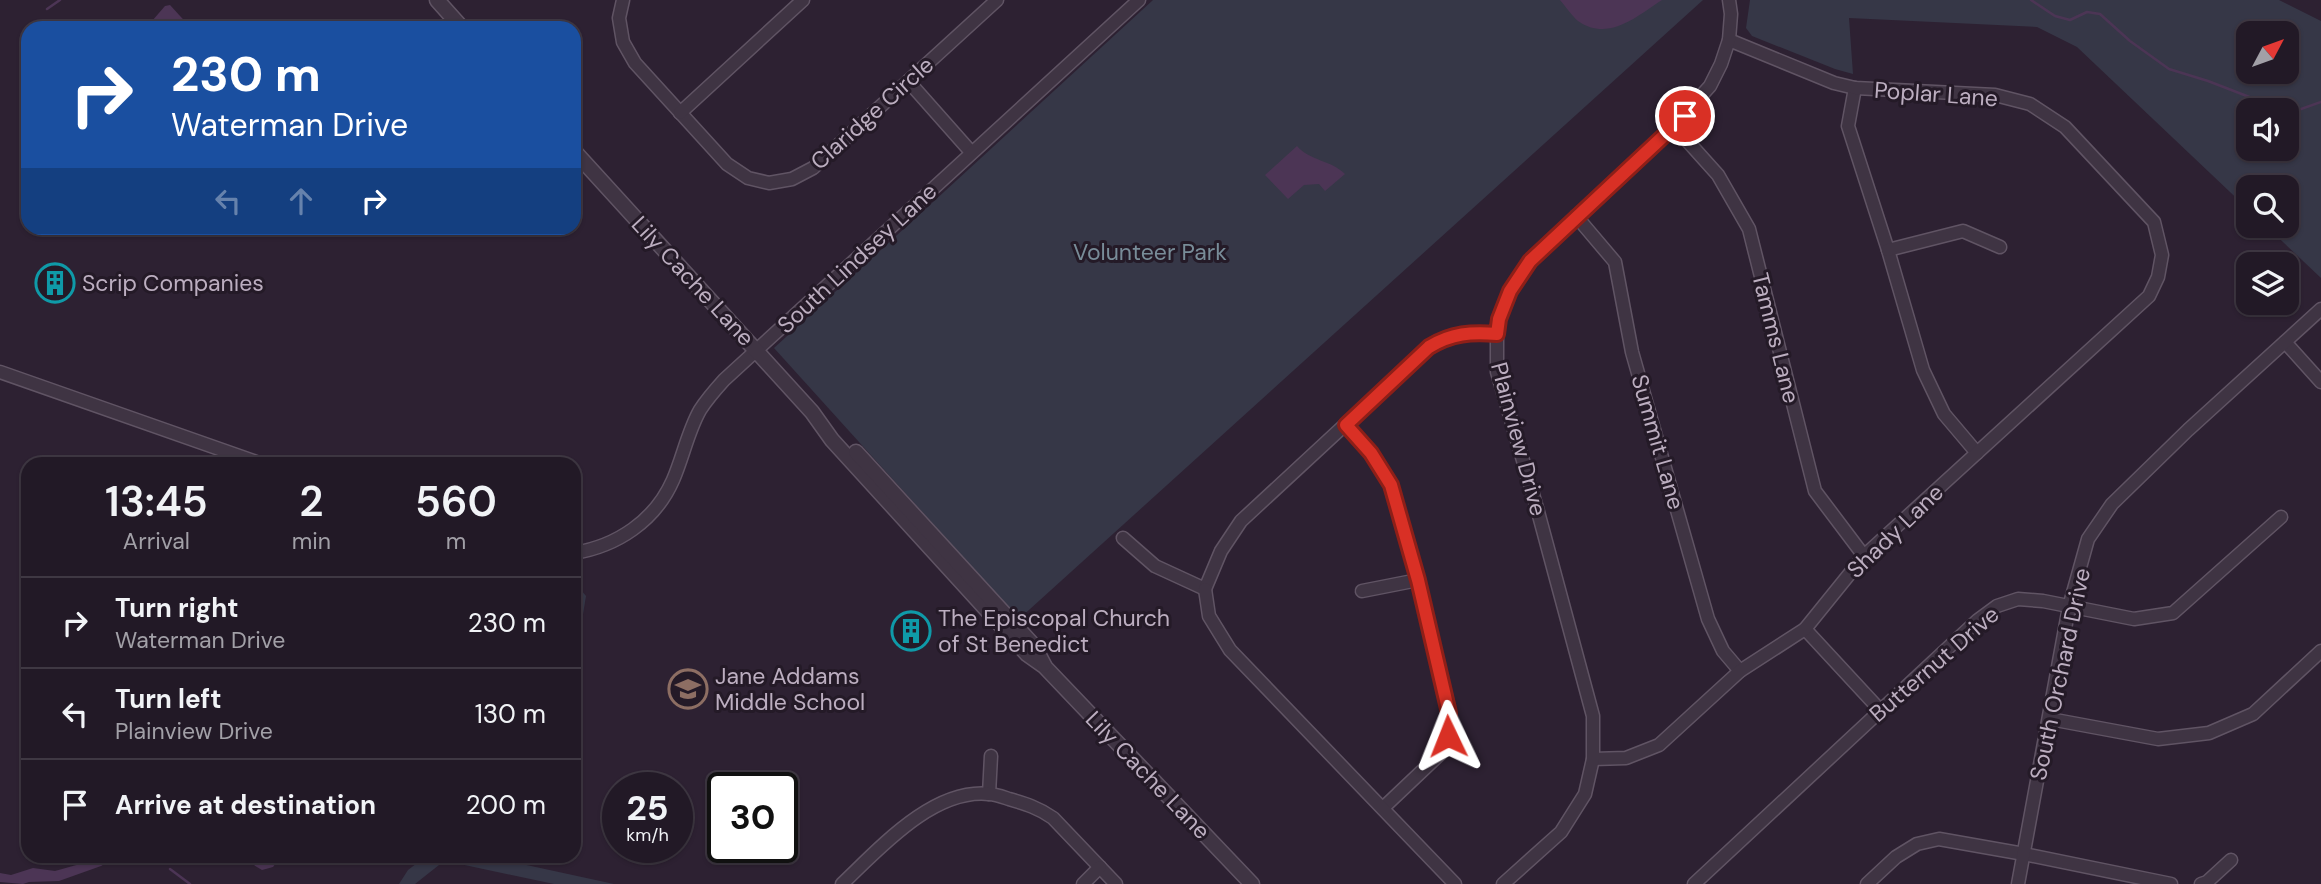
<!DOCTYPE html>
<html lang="en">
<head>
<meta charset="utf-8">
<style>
  :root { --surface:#221926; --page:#2e2632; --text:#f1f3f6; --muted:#a2a0a7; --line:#3f3843 }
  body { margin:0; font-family:"DM Sans",sans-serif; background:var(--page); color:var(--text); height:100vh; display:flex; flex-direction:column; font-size:26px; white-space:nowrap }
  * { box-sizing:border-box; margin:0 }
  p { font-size:23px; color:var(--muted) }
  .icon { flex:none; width:38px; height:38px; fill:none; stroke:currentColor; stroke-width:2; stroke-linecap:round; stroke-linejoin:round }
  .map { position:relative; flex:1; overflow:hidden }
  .sheet { position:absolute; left:21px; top:457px; width:560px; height:406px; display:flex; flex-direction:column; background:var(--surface); border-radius:21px; box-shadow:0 2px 5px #0004,0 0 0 2px var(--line) }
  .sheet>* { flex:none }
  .guide { position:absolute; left:21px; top:21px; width:560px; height:214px; border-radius:21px; box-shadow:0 2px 5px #0004,0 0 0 2px var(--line); background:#1a4fa0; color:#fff; overflow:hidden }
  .needle { width:46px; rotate:49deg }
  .tools { position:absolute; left:2236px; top:21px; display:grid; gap:14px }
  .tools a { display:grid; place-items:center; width:63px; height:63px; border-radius:14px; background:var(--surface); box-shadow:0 2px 5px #0004,0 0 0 2px var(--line); font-size:35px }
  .speed { position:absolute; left:602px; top:772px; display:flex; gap:14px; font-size:35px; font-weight:700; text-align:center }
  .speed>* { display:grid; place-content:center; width:91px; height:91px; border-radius:50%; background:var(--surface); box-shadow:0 2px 5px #0004,0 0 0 2px var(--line); line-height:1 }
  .speed small { font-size:18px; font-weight:400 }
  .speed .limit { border:4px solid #111; border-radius:10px; background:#fff; color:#111 }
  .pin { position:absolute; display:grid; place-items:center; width:60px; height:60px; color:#fff; margin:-30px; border:4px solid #fff; border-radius:50%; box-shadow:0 2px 7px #0007 }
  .me { position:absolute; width:77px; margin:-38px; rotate:358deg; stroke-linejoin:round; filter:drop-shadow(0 0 5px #0008) }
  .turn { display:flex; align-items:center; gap:24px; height:147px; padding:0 35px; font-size:32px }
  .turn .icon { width:91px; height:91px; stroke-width:2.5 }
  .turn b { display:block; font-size:49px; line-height:60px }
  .lanes { display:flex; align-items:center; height:66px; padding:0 35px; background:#0003; justify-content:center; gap:35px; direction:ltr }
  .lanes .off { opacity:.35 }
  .eta { display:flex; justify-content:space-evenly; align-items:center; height:119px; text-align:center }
  .eta b { font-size:42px; font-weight:600; line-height:49px }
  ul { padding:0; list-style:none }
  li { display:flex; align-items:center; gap:21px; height:91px; padding:0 35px; border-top:2px solid var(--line) }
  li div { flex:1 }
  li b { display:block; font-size:26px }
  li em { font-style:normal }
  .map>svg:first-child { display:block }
</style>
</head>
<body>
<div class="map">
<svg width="2321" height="884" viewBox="0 0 2321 884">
  <rect width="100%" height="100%" fill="#2d2132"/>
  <g fill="#363747" fill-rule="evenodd">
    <polygon points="1153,0 1703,0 1019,619 774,348"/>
    <path d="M1750,0H2279L2321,21V278L2266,226H2287V187H2249V210L2077,47L2037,27L1849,18L1853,74L1835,69L1752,36L1746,28ZM2249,33H2287V72H2249ZM2249,110H2287V149H2249Z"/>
    <polygon points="574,589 581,590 586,596 574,669"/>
    <polygon points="422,856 485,856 614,884 554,884 460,864 439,865 415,884 399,884 408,870 425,857"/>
  </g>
  <g fill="#4c3555">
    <path d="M1560,0H1662C1636,17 1608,42 1578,21C1572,16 1566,7 1560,0Z"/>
    <polygon points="170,5 191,28 146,28 165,6"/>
    <path d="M1297,146C1310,161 1331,160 1345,174L1325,191L1319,184L1304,185L1288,199L1265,175Z"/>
    <polygon points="98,856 119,856 101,866 59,881 29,882 23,884 0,882 0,873 11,875 33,868 55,871 87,862"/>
    <polygon points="239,856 281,856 273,867 262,870"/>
  </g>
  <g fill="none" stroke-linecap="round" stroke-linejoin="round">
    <g stroke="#4c3555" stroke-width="2.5">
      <polyline points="2031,0 2055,16 2070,20 2087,12 2100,14 2130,41 2169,69 2208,81 2252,98 2274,110"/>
      <polyline points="47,9 60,0"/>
      <polyline points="2287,114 2321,102"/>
      <polyline points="170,869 190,884"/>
    </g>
    <g stroke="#605464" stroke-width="15">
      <g id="minor">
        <polyline points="623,0 619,18 623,42 635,63 727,164 748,178 769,183 792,179 813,168 997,0"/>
        <polyline points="909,82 971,152"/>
        <polyline points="1855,88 1848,126 1888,250 1923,370 1944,414 1977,453"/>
        <polyline points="680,113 803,0"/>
        <polyline points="1674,126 1718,175 1749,229 1815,491 1864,556"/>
        <polyline points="1576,216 1615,262 1632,352 1708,619 1723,651 1740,671"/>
        <polyline points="1888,250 1963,231 2000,247"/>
        <polyline points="2285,342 2321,382"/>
        <polyline points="0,372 262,464"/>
        <polyline points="1346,425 1371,452 1390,485 1418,580 1449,713 1448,736 1440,754 1383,808"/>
        <polyline points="1123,538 1155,566 1205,589"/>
        <path d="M574,553C617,546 655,521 673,480C683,457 688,431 700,410C707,399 715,390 724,380L1139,0"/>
        <path d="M1205,589L1221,551L1241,521L1429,347C1452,333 1470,332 1497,334"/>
        <polyline points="1205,589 1209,616 1230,650 1455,884"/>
        <polyline points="1362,591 1418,580"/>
        <polyline points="1805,629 1880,710"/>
        <polyline points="2050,719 2158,739 2209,733 2253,714 2321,651"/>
        <polyline points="1593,759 1626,758 1659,745 1740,671 1805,629 1864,556 2149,296 2158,277 2162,255 2154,222 2065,127 2030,104 1995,95 1855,88 1834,83 1729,40"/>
        <polyline points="989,794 991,756"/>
        <path d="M842,884C879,849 933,788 989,794C995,794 1003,797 1009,799C1026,804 1039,808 1053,818L1116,884"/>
        <polyline points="1083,884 1100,867"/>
        <polyline points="1503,884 1561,832 1585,794 1593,759 1593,716 1537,508 1497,372 1497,334 1499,319 1510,291 1530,261 1674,126 1710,86 1721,64 1729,40 1731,14 1729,0"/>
        <polyline points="1694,884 1978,620 1997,606 2018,599 2043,601 2134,619 2173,613 2281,517"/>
        <polyline points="1867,884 1896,857 1917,844 1939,839 2024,854 2171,884"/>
        <polyline points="2018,884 2069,607 2088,539 2112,504 2188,430 2321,309"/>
        <polyline points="2201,884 2207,882 2231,860"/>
      </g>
    </g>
    <g stroke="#605464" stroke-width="17">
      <g id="tertiary">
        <polyline points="437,0 462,28"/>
        <polyline points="574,151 812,412 832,440 1027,654 1044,666 1252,884"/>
        <polyline points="856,452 1034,646 1044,665"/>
      </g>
    </g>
    <use href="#minor" stroke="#3f3443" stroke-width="12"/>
    <use href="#tertiary" stroke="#3f3443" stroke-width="14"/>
  </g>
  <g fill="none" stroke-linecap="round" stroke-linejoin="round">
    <g stroke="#8d1f18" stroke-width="18">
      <path id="route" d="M1448,736L1449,713L1418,580L1391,485L1371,453L1346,425L1429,347C1452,333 1471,332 1497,334L1499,319L1510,291L1530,261L1685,116"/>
    </g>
    <use href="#route" stroke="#d93025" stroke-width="12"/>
  </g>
  <defs>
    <g id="building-ring" transform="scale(2.0125)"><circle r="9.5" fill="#241a27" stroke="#0f9aa8" stroke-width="1.5"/><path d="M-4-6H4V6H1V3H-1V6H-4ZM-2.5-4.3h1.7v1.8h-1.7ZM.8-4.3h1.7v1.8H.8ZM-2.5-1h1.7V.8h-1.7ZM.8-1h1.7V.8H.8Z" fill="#0f9aa8"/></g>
    <g id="school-ring" transform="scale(2.0125)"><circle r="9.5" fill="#241a27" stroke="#8d6e63" stroke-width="1.5"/><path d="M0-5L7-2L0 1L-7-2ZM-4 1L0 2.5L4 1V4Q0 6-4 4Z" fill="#8d6e63"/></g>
  </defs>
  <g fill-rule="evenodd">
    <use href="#building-ring" x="55" y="283"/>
    <use href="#building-ring" x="911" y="631"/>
    <use href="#school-ring" x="688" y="689"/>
  </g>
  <g text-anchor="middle" stroke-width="6" stroke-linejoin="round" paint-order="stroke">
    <g font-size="23" fill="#bcaec0" stroke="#241a27">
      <text transform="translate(1936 94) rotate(4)" y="8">Poplar Lane</text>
      <text transform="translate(872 113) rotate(-42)" y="8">Claridge Circle</text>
      <text transform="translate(857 258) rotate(-43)" y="8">South Lindsey Lane</text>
      <text transform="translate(693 281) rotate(47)" y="8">Lily Cache Lane</text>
      <text transform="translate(1776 338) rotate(76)" y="8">Tamms Lane</text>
      <text transform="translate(1519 439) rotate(75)" y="8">Plainview Drive</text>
      <text transform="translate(1658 442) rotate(74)" y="8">Summit Lane</text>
      <text transform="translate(1895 531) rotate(-44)" y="8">Shady Lane</text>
      <text transform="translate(1934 664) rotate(-41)" y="8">Butternut Drive</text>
      <text transform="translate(2060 674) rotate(-78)" y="8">South Orchard Drive</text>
      <text transform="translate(1148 775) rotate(46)" y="8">Lily Cache Lane</text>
    </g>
    <g font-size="23" fill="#788c98" stroke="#241a27">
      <text x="1150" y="260">Volunteer Park</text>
    </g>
    <g font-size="23" fill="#bcaec0" stroke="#241a27" text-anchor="start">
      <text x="82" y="291">Scrip Companies</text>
      <text x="938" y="626">The Episcopal Church<tspan x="938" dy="26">of St Benedict</tspan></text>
      <text x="715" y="684">Jane Addams<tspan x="715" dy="26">Middle School</tspan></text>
    </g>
  </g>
</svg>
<div class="tools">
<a><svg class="needle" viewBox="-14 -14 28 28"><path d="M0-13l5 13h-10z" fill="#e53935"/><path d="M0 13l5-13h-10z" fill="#a2a0a7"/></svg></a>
<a><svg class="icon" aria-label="sound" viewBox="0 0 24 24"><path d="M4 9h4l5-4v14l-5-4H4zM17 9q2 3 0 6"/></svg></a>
<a><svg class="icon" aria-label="search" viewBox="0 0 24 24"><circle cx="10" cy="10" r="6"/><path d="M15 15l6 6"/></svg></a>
<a><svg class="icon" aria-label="layers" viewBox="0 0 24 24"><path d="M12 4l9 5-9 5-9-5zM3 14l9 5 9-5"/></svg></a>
</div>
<div class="speed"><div>25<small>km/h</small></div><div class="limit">30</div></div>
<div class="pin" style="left:1685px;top:116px;background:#d93025"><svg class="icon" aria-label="arrive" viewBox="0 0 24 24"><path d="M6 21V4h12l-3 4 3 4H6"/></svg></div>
<svg class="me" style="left:1448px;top:736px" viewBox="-20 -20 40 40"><path d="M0-17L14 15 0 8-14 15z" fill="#d93025" stroke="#fff" stroke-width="4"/></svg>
<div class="guide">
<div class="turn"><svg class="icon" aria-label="right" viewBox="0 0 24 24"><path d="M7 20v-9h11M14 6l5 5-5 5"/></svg><div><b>230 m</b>Waterman Drive</div></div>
<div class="lanes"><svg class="icon off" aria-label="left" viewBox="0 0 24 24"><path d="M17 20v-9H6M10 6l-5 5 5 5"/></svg><svg class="icon off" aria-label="ahead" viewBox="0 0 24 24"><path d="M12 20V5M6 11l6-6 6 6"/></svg><svg class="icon" aria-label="right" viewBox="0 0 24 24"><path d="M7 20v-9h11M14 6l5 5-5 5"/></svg></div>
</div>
<section class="sheet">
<div class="eta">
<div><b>13:45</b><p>Arrival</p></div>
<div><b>2</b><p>min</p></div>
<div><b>560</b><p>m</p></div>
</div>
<ul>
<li><svg class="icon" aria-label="right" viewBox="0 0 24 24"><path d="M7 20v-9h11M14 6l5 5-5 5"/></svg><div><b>Turn right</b><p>Waterman Drive</p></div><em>230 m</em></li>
<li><svg class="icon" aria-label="left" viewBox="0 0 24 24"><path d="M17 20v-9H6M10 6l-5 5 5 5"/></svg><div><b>Turn left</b><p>Plainview Drive</p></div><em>130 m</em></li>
<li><svg class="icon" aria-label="arrive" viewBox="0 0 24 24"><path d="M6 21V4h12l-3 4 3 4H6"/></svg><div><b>Arrive at destination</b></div><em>200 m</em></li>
</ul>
</section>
</div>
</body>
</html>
